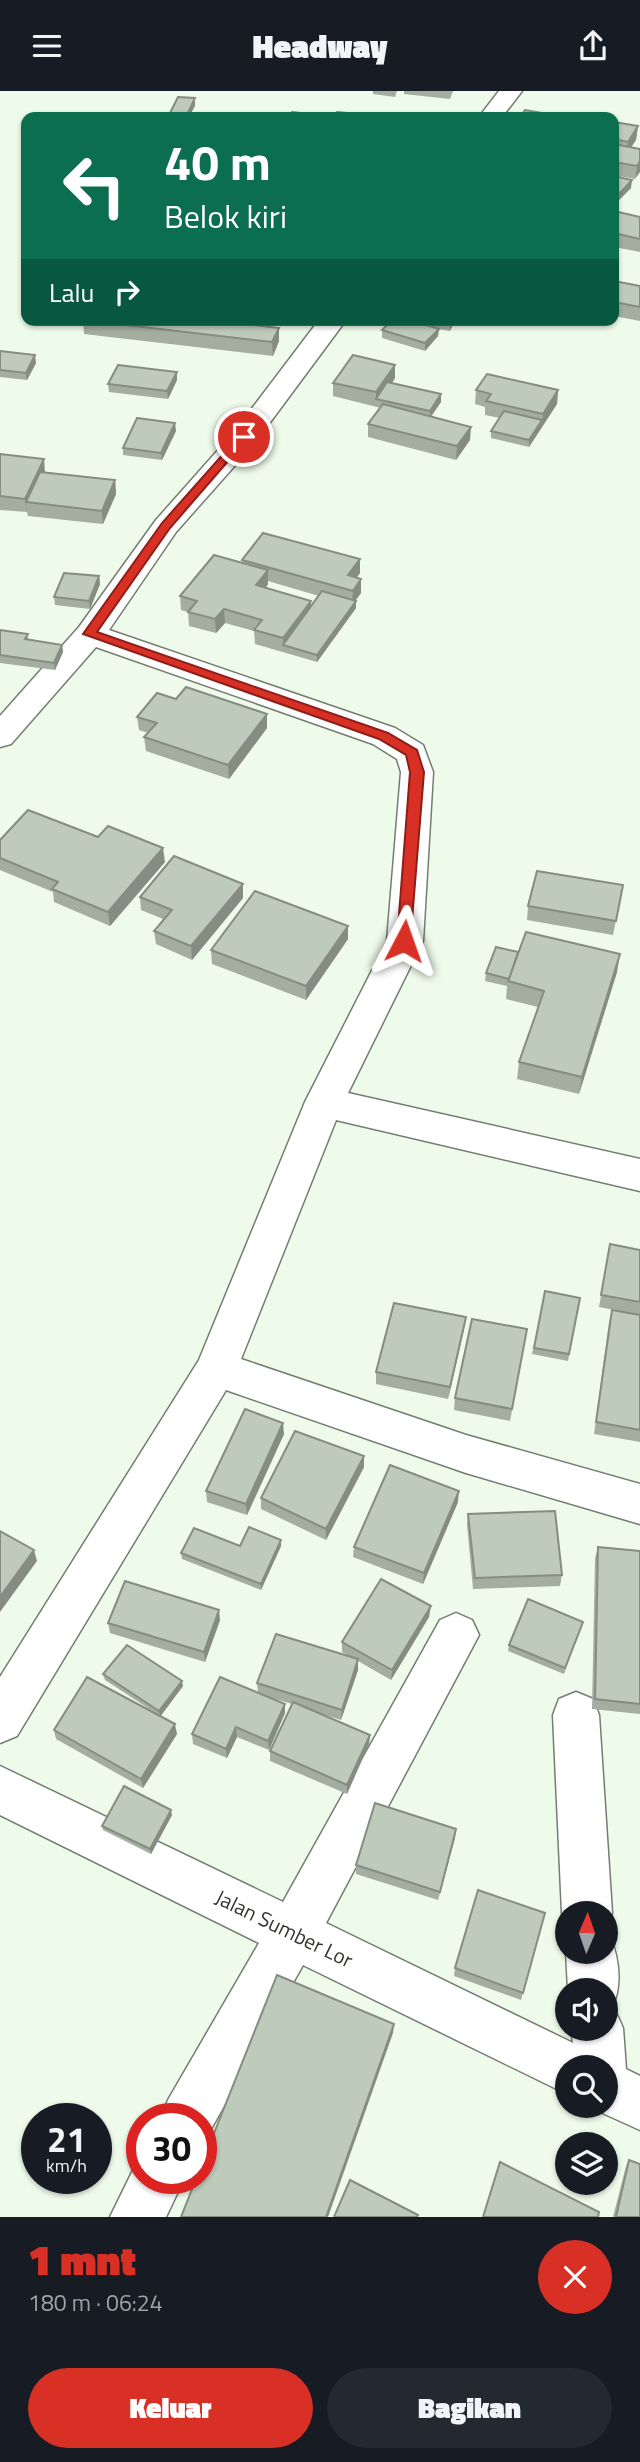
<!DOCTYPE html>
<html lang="id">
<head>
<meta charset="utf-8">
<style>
  :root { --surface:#171b24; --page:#242831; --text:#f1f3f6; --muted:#9ea1a6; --accent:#d93025 }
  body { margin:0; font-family:"Titillium Web",sans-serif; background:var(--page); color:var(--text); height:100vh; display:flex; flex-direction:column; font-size:26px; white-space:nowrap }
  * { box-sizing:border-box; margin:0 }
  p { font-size:23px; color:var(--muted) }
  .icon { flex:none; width:38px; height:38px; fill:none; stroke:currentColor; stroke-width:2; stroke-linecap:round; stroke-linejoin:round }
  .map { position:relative; height:2126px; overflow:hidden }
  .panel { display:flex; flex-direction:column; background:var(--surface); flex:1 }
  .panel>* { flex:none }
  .hud { position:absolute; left:21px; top:21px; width:598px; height:214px; border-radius:14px; box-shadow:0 2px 5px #0004; background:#0b6e4f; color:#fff; overflow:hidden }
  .needle { width:46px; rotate:2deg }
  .fabs { position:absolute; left:555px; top:1810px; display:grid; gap:14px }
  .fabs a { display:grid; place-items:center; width:63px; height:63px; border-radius:50%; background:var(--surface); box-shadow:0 2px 5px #0004; font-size:35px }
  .speed { position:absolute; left:21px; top:2012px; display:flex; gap:14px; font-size:35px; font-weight:700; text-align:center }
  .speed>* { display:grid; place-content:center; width:91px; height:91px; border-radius:50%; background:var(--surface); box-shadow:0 2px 5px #0004; line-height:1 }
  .speed small { font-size:18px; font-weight:400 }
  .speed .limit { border:10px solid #d22; background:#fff; color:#111 }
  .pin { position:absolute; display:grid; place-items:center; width:60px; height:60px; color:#fff; margin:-30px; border:4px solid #fff; border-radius:50%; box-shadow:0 2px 7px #0007 }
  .me { position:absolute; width:77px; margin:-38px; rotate:4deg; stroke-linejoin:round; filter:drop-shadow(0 0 5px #0008) }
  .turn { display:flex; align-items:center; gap:24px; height:147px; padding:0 28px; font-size:32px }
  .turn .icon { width:91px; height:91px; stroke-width:2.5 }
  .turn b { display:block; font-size:49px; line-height:60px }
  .then { display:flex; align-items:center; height:66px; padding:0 28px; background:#0003; gap:14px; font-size:26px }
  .round { display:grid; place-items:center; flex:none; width:74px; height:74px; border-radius:37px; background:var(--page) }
  .headline { display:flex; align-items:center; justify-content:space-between; height:119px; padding:0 28px }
  h1 { font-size:42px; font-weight:800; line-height:52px; color:var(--accent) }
  .action { display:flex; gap:14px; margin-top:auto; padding:14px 28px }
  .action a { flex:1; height:80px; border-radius:42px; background:var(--accent); color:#fff; font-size:28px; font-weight:800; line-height:80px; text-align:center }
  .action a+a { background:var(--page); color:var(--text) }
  header { display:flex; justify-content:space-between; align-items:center; height:91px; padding:0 28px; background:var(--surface); font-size:32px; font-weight:800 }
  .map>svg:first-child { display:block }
</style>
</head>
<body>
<header><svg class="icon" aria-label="menu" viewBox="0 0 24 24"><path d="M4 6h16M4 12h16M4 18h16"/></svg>Headway<svg class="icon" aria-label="share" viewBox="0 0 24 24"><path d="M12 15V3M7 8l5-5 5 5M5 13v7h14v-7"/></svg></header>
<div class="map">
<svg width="640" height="2126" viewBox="0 0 640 2126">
  <rect width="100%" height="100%" fill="#eefaea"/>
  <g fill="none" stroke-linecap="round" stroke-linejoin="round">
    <g stroke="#737e70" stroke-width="3">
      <g id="minor">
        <polygon points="499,0 522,0 502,26 479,26"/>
        <polygon points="319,229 346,229 254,353 176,441 109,539 395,637 423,654 433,681 423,850 348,1002 640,1068 640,1100 336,1029 241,1268 466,1344 640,1393 640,1433 466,1382 226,1299 17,1645 0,1652 0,1586 199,1269 305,1011 387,850 401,681 397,668 373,653 96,556 11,653 0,656 0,625 79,536 156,429 234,341"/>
        <path d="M456,1522L472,1529L479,1544L326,1832L573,1952L571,1937H606V1899H568L566,1860L567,1857V1860H606V1841L609,1842C619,1867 623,1893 612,1917L615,1919L623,1937L626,1978L640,1985V2039L587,2015L606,2014V1976H567V2003L303,1874L206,2047L201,2049V2028H161L168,2009L259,1852L0,1724V1675L283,1811L440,1529Z"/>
        <polygon points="576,1601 593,1608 599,1624 612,1822 606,1838 606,1822 567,1822 567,1834 562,1822 553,1624 559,1608"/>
        <polygon points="142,2067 142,2088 184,2088 166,2126 110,2126 138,2069"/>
      </g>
    </g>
    <use href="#minor" fill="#fff" fill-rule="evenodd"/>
  </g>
  <g fill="#a3aea0" fill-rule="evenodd">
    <polygon points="373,0 397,0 395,6 373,3"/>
    <polygon points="404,0 453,0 450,8 404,3"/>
    <polygon points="614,31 638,35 636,49 631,56 640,58 635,88 614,84"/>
    <polygon points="614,85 631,97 619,109 614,108"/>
    <polygon points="614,120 640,126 640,161 614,156"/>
    <polygon points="614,190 640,195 640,230 614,225"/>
    <polygon points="83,229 279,250 273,265 84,243"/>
    <polygon points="392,229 455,229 450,240 439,238 438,245 425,260 382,247 382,239"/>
    <polygon points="0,260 36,272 27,289 0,286"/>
    <polygon points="177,281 177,289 168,308 109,301 108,293"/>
    <polygon points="395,287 392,292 441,303 441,311 431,326 470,349 456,369 368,346 368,333 381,317 333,305 333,292"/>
    <polygon points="476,299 558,299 557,313 529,356 491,347 491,340 500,327 485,324 485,316 475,313"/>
    <polygon points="176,340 162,369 123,364 123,357"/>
    <polygon points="0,363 45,381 115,389 116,403 103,433 28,425 27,421 0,419"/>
    <path d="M242,469L360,482L357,486L361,488V502L355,510L356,517L317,571L255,553L254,540L225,532L216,542L189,535L188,521L181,519L180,505L242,472ZM268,490L319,505L311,516V510L266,497L268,493Z"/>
    <polygon points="99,485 100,493 90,518 55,514 54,506"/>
    <polygon points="0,539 28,543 28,549 62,554 63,561 55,579 0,572"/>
    <polygon points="137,626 267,637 229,688 146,660 144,646 148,642 139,639"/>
    <polygon points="98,746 165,771 110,835 54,811 53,801 0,779 0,749"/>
    <polygon points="243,793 243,807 192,869 156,853 154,840 163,828 141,819 140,806"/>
    <polygon points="623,794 613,844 527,829 528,815"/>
    <polygon points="348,835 348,848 306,909 212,873 211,859"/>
    <polygon points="518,861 617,881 579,1003 517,988 519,971 538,916 506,908 507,895 485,890 486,882"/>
    <polygon points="610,1153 640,1159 640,1224 599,1216"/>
    <polygon points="545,1200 580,1207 568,1270 532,1263"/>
    <polygon points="612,1219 640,1224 640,1351 594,1343 609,1231"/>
    <polygon points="464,1238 448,1308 376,1293 376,1281"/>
    <polygon points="527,1238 510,1330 454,1319 455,1307"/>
    <polygon points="284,1343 247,1424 207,1411 206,1400"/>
    <polygon points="364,1376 326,1449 261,1418 261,1407"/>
    <polygon points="458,1411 423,1493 353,1466 354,1456"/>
    <polygon points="468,1423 562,1484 560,1495 473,1498 467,1434"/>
    <polygon points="281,1455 261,1499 182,1468 181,1462"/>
    <polygon points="598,1456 640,1460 640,1623 592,1618 595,1467"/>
    <polygon points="429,1526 391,1589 358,1570 358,1579 341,1629 316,1621 370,1644 369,1653 347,1703 270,1670 270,1660 292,1613 265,1605 285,1613 285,1622 269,1659 237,1646 227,1667 193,1653 192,1643 258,1601 257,1592 351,1566 342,1561 342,1551"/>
    <polygon points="220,1529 205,1571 110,1542 108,1532"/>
    <polygon points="583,1531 564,1583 508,1560 509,1554"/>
    <polygon points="103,1583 183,1595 160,1625 177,1643 143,1697 56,1648 54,1639 157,1623 105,1589"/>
    <polygon points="172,1724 151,1763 103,1739 102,1735"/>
    <polygon points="455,1747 438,1809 356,1783 356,1774"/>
    <polygon points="455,1877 523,1902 521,1909 454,1885"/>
    <polygon points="629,2069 640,2126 613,2126 626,2075"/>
  </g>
  <g fill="#858d82">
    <polygon points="195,7 195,15 189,26 186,26"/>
    <polygon points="638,35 636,49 626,64 628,51"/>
    <polygon points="640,70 640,81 635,88 637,75"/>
    <polygon points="632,89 631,97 619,109 620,102"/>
    <polygon points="452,229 455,229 450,240 450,232"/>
    <polygon points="279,237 279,250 273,265 272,251"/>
    <polygon points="439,238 438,245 425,260 425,252"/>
    <polygon points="35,264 36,272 27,289 26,282"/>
    <polygon points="395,274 395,287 380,309 376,308 376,315 376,301"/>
    <polygon points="177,281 177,289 168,308 167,300"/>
    <polygon points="558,299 557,313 529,356 529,349 542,330 543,323"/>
    <polygon points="441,303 441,311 429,328 430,320"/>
    <polygon points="175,332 176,340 162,369 161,362"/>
    <polygon points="471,336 470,349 456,369 457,355"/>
    <polygon points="44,368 45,382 26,411 27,422 25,408"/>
    <polygon points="115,389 116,403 103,433 102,420"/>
    <polygon points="360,468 360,482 348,498 348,484"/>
    <polygon points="268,479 268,493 257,508 256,494"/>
    <polygon points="99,485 100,493 90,518 89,510"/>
    <polygon points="361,488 361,502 352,514 353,500"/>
    <polygon points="311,510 311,524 283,554 283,561 283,547"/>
    <polygon points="356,510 356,517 317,571 317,564"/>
    <polygon points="224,518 225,532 216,542 215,528"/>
    <polygon points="62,554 63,561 55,579 54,572"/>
    <polygon points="267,623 267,637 229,688 228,674"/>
    <polygon points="163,757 165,771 110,835 108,821"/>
    <polygon points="243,793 243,807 192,869 191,855"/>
    <polygon points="348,835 348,848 306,909 306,895"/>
    <polygon points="620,863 617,881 579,1003 582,986"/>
    <polygon points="466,1226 464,1238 448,1308 450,1296"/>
    <polygon points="283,1332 284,1343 247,1424 246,1413"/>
    <polygon points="364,1365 364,1376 326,1449 326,1438"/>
    <polygon points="459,1400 458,1411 423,1493 424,1482"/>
    <polygon points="281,1449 281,1455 261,1499 261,1493"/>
    <polygon points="34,1459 37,1470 0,1521 0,1506"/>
    <polygon points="431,1515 429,1526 391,1589 392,1579"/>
    <polygon points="219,1519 220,1529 205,1571 204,1561"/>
    <polygon points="358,1568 358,1579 341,1629 342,1619"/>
    <polygon points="182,1590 183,1595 160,1626 159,1620"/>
    <polygon points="285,1613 285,1622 269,1659 268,1650"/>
    <polygon points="175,1633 177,1643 143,1697 141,1688"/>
    <polygon points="236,1636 237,1646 227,1667 226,1658"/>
    <polygon points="370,1644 369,1653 347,1703 347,1694"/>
    <polygon points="171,1719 172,1724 151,1763 150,1758"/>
    <polygon points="456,1738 455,1747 438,1809 440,1801"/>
    <polygon points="394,1933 393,1942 328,2126 326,2126"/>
  </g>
  <g fill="#becaba" stroke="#858d82" stroke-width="2">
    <polygon points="178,6 195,7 186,26 168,26"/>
    <polygon points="525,19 564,26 520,26"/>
    <polygon points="292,21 335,26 290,26"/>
    <polygon points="337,21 387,26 335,26"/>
    <polygon points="614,31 638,35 628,51 614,48"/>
    <polygon points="614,53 640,58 640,70 637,75 614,71"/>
    <polygon points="614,85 632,89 620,102 614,100"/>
    <polygon points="614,120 640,126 640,148 614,142"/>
    <polygon points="614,190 640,195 640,216 614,211"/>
    <polygon points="83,229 214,229 279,237 272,251"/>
    <polygon points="392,229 411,229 439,238 425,252 382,239"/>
    <polygon points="432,229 452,229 450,232"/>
    <polygon points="0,260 35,264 26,282 0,279"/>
    <polygon points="353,264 395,274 376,301 333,292"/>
    <polygon points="118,274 177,281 167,300 108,293"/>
    <polygon points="487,283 558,299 543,323 486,310 491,303 476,299"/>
    <polygon points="387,291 441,303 430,320 376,308"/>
    <polygon points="383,313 471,336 457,355 368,333"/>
    <polygon points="504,320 542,329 529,349 491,340"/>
    <polygon points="137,327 175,332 161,362 123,357"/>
    <polygon points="0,363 44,368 25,408 0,405"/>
    <polygon points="40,381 115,389 102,420 26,411"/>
    <polygon points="263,442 360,468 348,484 361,488 353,500 242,469"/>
    <polygon points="214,464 268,479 256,494 311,510 283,547 254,539 262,529 224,518 215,528 188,521 197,510 180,505"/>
    <polygon points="64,482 99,485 89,510 54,506"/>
    <polygon points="322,500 356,510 317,564 283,554"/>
    <polygon points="0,539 28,543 25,548 62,554 54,572 0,564"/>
    <polygon points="186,596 267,623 228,674 144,646 157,632 137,626 157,602 176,608"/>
    <polygon points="28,719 98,746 108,735 163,757 108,821 52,798 58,791 0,767 0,749"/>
    <polygon points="174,765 243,793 191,855 154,840 172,819 140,806"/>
    <polygon points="537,780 623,794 616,830 528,815"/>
    <polygon points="255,800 348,835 306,895 211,859"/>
    <polygon points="526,841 620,863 582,986 519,971 544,900 508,890"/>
    <polygon points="496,856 518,861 509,888 486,882"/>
    <polygon points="610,1153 640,1159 640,1211 601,1204"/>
    <polygon points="545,1200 580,1207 569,1263 534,1257"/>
    <polygon points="394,1212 466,1226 450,1296 376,1281"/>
    <polygon points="612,1219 640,1224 640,1339 596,1331"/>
    <polygon points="472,1228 527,1238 512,1318 455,1307"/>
    <polygon points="245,1318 283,1332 246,1413 206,1400"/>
    <polygon points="295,1340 364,1365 326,1438 261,1407"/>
    <polygon points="390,1374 459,1400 424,1482 354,1456"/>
    <polygon points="555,1420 562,1484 475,1487 468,1423"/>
    <polygon points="249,1436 281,1449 261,1493 181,1462 194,1437 240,1455"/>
    <polygon points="0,1440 34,1459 0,1506"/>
    <polygon points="598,1456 640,1460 640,1613 595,1608"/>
    <polygon points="381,1488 431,1515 392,1579 342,1551"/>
    <polygon points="125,1490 219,1519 204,1561 108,1532"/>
    <polygon points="528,1508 583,1531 565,1577 509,1554"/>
    <polygon points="276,1543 358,1568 342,1619 257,1592"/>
    <polygon points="127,1554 182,1590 159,1620 103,1583"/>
    <polygon points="87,1586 175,1633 141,1688 54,1639"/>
    <polygon points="220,1586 285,1613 268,1650 236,1636 226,1658 192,1643"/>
    <polygon points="293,1611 370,1644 347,1694 270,1660"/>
    <polygon points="124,1695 171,1719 150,1758 102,1735"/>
    <polygon points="375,1712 456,1738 440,1801 356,1774"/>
    <polygon points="478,1799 545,1822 523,1902 455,1877"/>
    <polygon points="277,1884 394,1933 326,2126 181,2126 196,2088 201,2088 201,2075"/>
    <polygon points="629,2069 640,2073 640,2126 616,2126"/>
    <polygon points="500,2071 599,2121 598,2126 483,2126"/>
    <polygon points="350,2089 418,2124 417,2126 334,2126"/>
  </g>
  <polygon fill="#d93025" stroke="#8d1f18" stroke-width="2" points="240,344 249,346 170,437 97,541 388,642 417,659 424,681 410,854 404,855 397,850 410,681 406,664 379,648 83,543 162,432"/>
  <g text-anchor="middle" stroke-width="6" stroke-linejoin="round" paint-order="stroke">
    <g font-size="21" fill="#313630" stroke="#fff">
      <text transform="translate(284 1838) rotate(26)" y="7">Jalan Sumber Lor</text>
    </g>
  </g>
</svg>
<div class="fabs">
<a><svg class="needle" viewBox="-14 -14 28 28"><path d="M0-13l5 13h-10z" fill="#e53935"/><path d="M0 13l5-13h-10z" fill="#9ea1a6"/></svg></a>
<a><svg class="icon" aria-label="sound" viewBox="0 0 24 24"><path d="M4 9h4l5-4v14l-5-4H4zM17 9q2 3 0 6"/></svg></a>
<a><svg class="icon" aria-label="search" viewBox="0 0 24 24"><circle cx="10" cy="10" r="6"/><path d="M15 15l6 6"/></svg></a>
<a><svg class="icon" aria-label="layers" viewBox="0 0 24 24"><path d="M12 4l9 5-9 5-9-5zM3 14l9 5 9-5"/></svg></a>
</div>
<div class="speed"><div>21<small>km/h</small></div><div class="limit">30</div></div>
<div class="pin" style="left:244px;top:346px;background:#d93025"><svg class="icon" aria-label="arrive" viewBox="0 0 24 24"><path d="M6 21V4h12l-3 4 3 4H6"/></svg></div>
<svg class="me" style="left:404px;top:850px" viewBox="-20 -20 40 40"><path d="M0-17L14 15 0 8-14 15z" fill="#d93025" stroke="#fff" stroke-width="4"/></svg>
<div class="hud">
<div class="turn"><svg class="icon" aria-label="left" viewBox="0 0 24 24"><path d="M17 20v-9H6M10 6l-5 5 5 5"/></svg><div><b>40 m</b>Belok kiri</div></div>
<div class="then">Lalu<svg class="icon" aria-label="right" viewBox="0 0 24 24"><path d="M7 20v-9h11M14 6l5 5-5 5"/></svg></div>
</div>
</div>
<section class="panel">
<div class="headline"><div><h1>1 mnt</h1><p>180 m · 06:24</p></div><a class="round" style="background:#d93025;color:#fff"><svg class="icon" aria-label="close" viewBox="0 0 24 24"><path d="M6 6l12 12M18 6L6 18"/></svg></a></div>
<div class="action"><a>Keluar</a><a>Bagikan</a></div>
</section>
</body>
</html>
